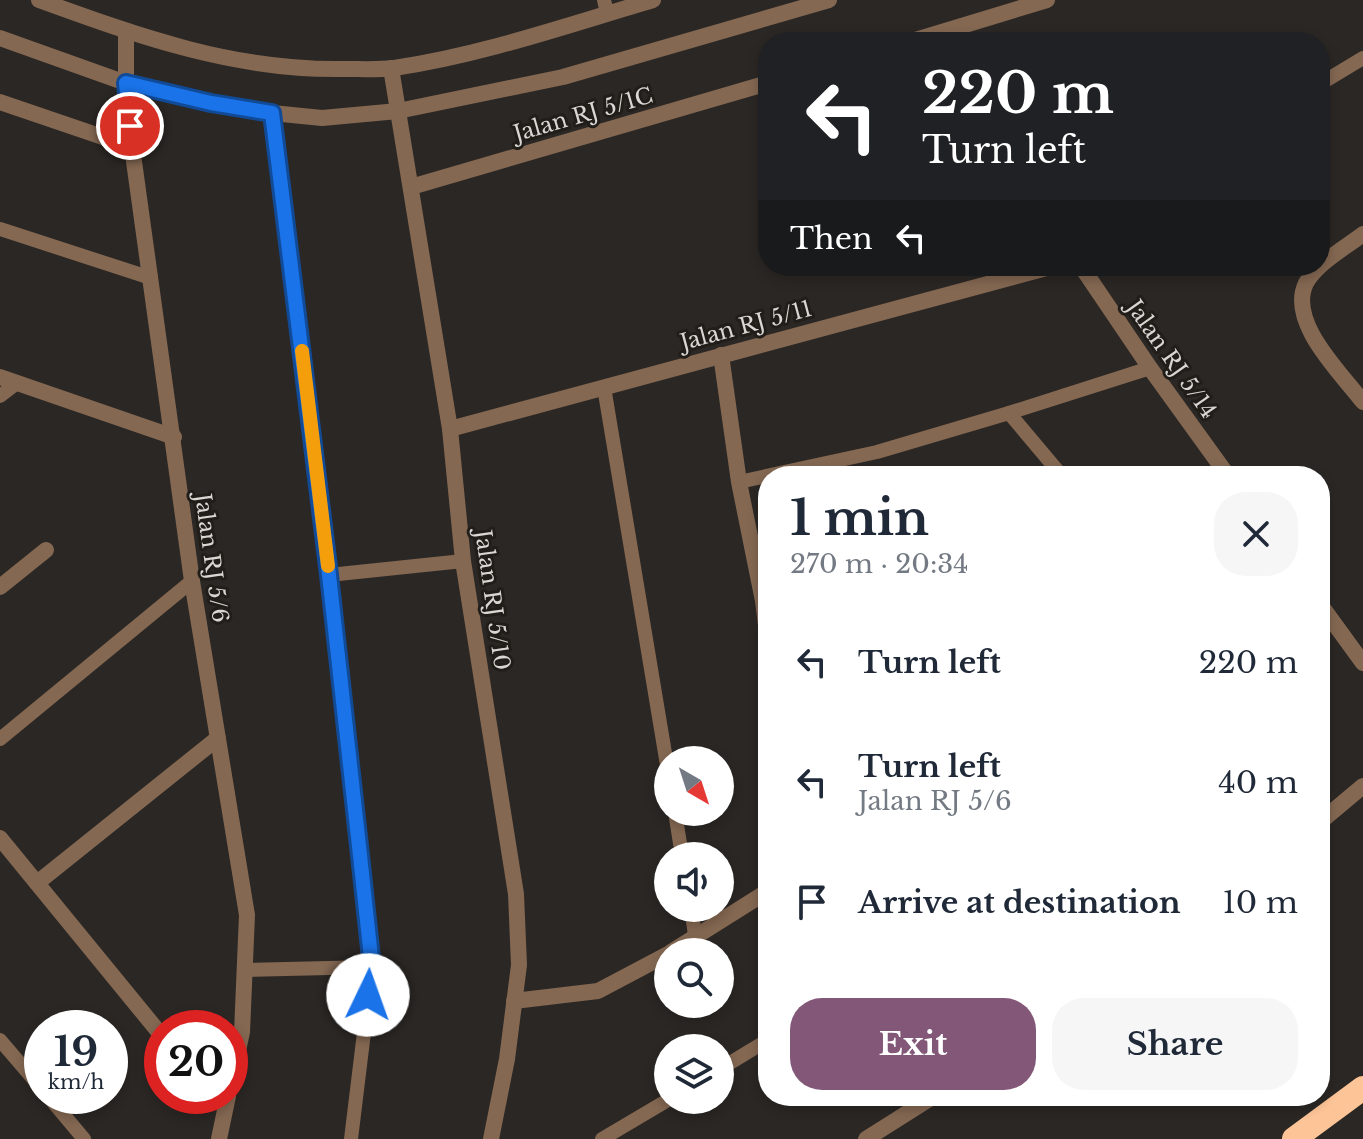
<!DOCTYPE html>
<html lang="en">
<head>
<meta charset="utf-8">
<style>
  :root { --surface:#fff; --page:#f6f6f7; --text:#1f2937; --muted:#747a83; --accent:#825777 }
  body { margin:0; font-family:"Libre Baskerville",serif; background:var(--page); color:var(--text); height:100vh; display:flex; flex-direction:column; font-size:30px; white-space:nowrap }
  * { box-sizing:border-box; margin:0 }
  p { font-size:26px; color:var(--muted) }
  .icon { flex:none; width:44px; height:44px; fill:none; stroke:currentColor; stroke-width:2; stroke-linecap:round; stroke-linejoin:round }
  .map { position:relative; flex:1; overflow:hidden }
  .panel { position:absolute; left:758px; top:466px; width:572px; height:640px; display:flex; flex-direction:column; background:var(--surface); border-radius:32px; box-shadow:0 4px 12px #0003 }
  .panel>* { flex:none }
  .banner { position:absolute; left:758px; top:32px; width:572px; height:244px; border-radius:32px; box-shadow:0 4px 12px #0003; background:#202124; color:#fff; overflow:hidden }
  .needle { width:52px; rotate:141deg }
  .fabs { position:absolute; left:654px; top:746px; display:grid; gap:16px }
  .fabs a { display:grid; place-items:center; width:80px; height:80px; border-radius:50%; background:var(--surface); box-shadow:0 4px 12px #0003; font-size:40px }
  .speed { position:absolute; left:24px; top:1010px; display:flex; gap:16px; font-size:40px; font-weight:700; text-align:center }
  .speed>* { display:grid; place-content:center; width:104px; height:104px; border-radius:50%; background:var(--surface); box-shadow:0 4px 12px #0003; line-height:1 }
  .speed small { font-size:20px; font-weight:400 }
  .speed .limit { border:12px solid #d22; background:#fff; color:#111 }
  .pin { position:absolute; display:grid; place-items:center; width:68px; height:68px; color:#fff; margin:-34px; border:4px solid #fff; border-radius:50%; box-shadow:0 2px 8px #0007 }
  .me { position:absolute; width:88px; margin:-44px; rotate:3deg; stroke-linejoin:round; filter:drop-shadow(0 0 6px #0008) }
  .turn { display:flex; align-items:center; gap:28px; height:168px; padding:0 32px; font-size:36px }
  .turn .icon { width:104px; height:104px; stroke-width:2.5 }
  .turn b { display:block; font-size:56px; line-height:68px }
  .then { display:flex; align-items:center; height:76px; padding:0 32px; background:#0003; gap:16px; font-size:30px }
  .round { display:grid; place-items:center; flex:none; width:84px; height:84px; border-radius:32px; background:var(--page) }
  .head { display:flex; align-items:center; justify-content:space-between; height:136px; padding:0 32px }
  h1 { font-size:48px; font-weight:700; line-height:60px }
  .cta { display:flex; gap:16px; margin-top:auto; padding:16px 32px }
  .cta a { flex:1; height:92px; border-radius:32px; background:var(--accent); color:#fff; font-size:32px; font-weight:700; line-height:92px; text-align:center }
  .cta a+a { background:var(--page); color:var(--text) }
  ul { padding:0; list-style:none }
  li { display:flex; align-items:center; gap:24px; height:120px; padding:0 32px }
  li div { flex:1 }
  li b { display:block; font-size:30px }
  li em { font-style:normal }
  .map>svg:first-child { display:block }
</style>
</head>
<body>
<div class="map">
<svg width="1363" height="1139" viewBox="0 0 1363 1139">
  <rect width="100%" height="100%" fill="#2b2724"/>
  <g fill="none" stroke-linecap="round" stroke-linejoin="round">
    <g stroke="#846852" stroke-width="14">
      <polyline points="604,0 607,13"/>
      <polyline points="1320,84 1363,58"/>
      <polyline points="272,113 329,575 372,967 351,1139"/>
      <polyline points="0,229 151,278"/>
      <polyline points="604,387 668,771"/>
      <polyline points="0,396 17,383"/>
      <polyline points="1009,413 1150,368"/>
      <polyline points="739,482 877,452 1009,413 1062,476"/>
      <polyline points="329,575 463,561"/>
      <polyline points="0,739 192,581"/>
      <polyline points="675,812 682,856"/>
      <polyline points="691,908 695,935"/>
      <polyline points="245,970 372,967"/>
      <polyline points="0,1040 42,1089"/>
      <polyline points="720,1069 768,1040"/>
      <polyline points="48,1096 84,1139"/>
      <polyline points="602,1139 668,1100"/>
    </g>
    <g stroke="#846852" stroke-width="16">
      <polyline points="126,31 126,83 132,147 192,581 247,915 242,1032 230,1088"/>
      <polyline points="909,42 1047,0"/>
      <polyline points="391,68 450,429 463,561 516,894 519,965 507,1059 491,1139"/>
      <polyline points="0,102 132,147"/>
      <polyline points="411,187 768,83"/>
      <path d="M1363,234C1345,248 1317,263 1306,283C1287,322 1341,373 1363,402"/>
      <polyline points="1081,266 1150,368 1228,476"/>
      <polyline points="721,355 739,482 763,601 768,641"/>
      <polyline points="0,377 174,437"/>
      <polyline points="450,429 1054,266"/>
      <polyline points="0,587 46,550"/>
      <polyline points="1320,604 1363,663"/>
      <polyline points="1320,822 1363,786"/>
      <polyline points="0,838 162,1036"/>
      <polyline points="37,883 218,738"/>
      <polyline points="671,952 768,891"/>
      <polyline points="514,1001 598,991 668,954"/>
      <polyline points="219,1139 228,1096"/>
      <polyline points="866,1139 934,1096"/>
    </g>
    <g stroke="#846852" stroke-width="16">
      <path d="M39,0C141,37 235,71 345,69C361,69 378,70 394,68C482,55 568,25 653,0"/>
      <polyline points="0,38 126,83 211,103 272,113 322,118 398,111 563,77 829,0"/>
    </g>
    <polyline stroke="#fcc497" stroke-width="24" points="1294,1139 1363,1088"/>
  </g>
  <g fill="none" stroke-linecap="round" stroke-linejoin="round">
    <g stroke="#114b97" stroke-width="20">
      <polyline id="route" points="130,126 126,83 211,103 272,113 329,575 359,846 372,967 368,995"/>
    </g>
    <use href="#route" stroke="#1a73e8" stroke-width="14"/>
    <polyline stroke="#f59e0b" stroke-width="14" points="302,351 328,566"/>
  </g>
  <g text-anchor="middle" stroke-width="6" stroke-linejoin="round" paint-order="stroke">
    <g font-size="22" fill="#d9d6d4" stroke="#211e1a">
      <text transform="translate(583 114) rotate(-16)" y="8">Jalan RJ 5/1C</text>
      <text transform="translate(746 325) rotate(-15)" y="8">Jalan RJ 5/11</text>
      <text transform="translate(1172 359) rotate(55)" y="8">Jalan RJ 5/14</text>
      <text transform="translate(212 558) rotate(82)" y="8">Jalan RJ 5/6</text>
      <text transform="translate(493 600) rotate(82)" y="8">Jalan RJ 5/10</text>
    </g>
  </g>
</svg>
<div class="fabs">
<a><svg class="needle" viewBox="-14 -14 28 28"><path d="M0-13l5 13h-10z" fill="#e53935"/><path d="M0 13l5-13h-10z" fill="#747a83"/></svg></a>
<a><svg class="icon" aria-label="sound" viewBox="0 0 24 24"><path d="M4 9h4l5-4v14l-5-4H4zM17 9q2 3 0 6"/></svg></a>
<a><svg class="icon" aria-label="search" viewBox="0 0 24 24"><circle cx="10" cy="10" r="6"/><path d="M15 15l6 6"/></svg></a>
<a><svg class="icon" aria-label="layers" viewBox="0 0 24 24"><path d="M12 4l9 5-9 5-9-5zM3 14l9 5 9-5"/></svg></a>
</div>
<div class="speed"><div>19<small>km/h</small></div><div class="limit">20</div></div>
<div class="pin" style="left:130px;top:126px;background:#d93025"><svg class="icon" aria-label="arrive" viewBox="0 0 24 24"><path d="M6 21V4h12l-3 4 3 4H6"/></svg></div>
<svg class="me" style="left:368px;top:995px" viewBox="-20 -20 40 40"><circle r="19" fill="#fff"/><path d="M0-13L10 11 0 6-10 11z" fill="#1a73e8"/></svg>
<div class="banner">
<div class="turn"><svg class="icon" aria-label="left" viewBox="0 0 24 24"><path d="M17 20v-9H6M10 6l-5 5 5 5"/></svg><div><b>220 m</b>Turn left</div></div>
<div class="then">Then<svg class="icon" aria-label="left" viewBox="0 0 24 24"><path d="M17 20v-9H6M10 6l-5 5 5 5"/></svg></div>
</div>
<section class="panel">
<div class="head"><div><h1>1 min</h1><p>270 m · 20:34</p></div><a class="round"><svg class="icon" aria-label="close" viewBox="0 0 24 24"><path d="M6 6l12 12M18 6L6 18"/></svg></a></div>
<ul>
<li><svg class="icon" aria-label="left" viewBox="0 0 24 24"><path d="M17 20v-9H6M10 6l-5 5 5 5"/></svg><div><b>Turn left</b></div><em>220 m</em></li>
<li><svg class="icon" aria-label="left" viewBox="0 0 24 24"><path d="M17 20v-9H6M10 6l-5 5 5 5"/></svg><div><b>Turn left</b><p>Jalan RJ 5/6</p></div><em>40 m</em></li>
<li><svg class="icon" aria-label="arrive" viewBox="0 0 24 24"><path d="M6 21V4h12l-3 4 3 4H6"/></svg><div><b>Arrive at destination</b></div><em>10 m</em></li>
</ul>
<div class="cta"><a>Exit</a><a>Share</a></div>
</section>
</div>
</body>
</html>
